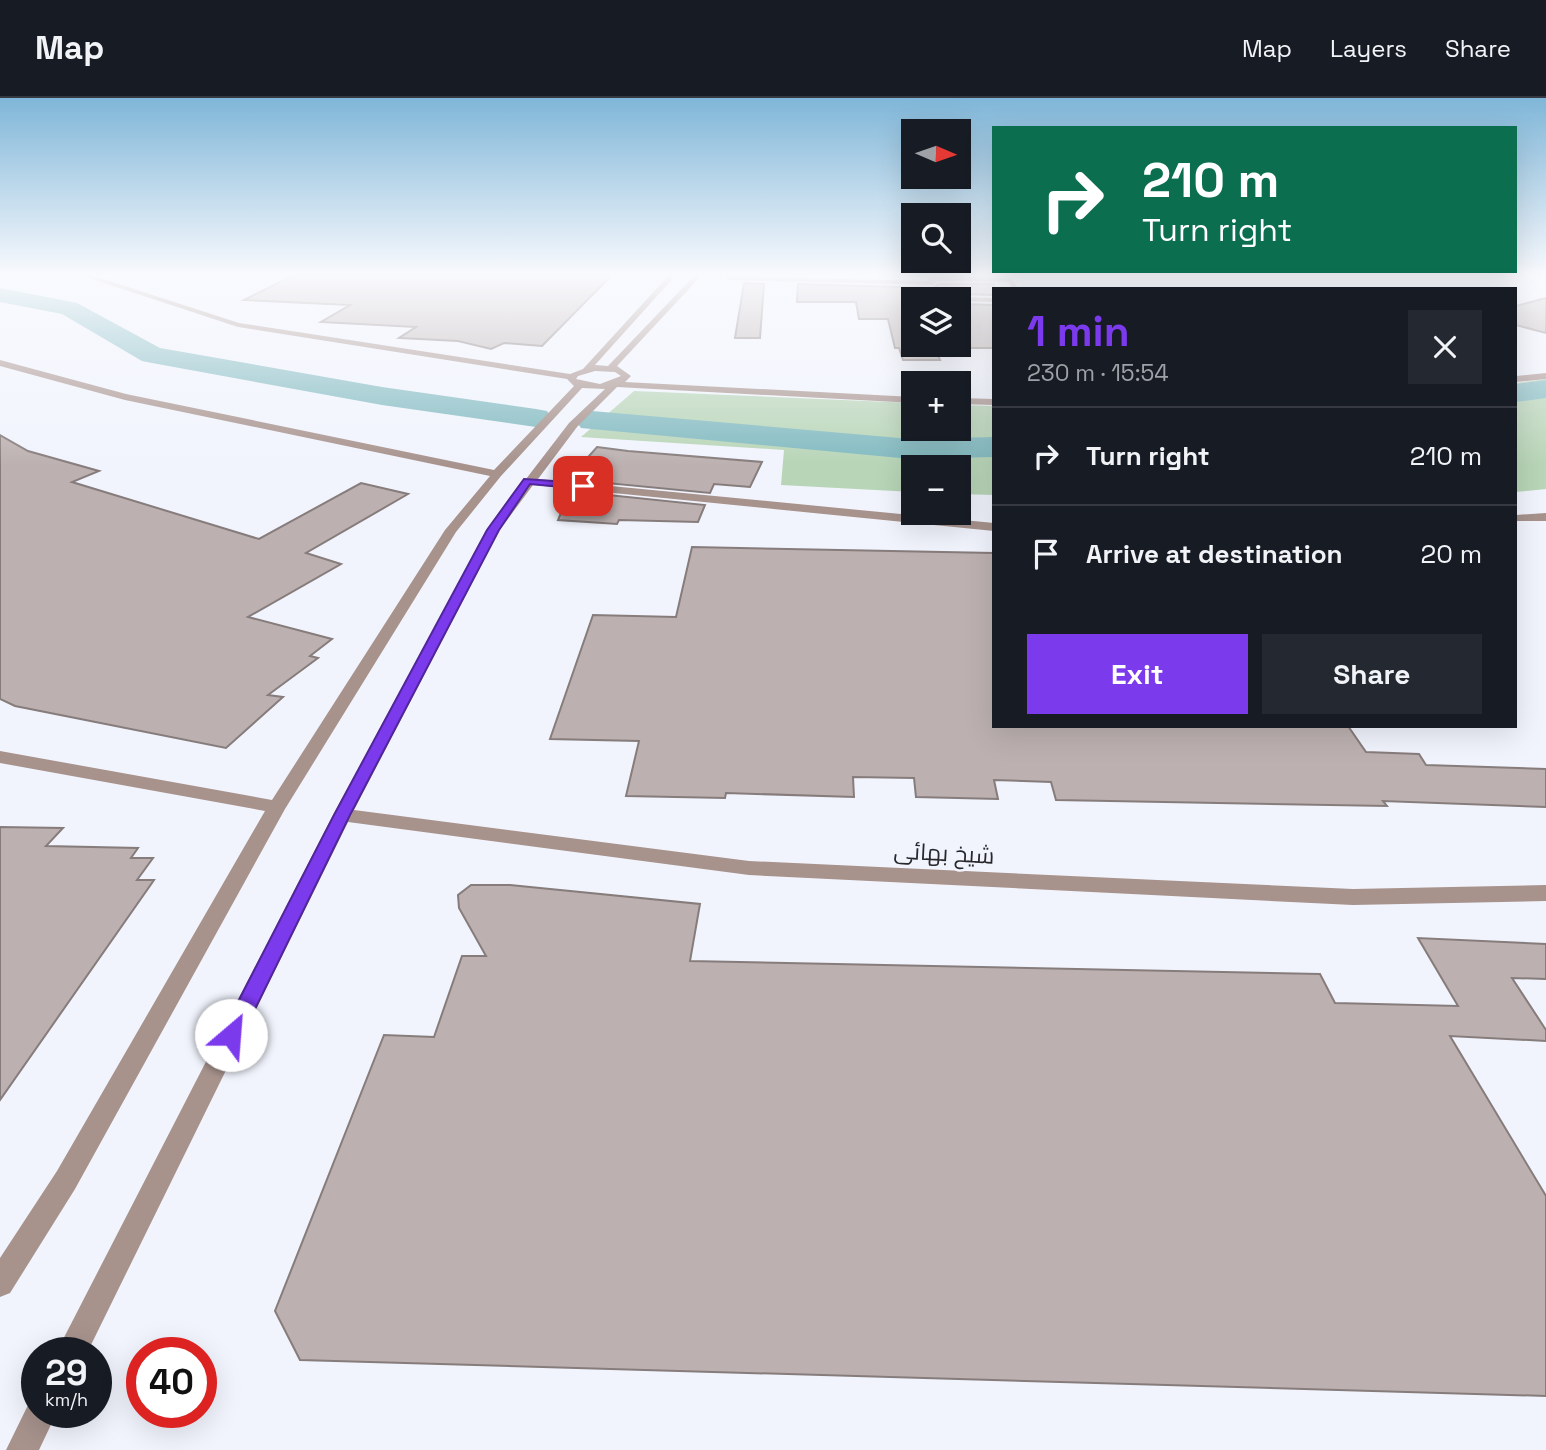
<!DOCTYPE html>
<html lang="en">
<head>
<meta charset="utf-8">
<style>
  :root { --surface:#171b24; --page:#242831; --text:#f1f3f6; --muted:#9ea1a6; --line:#363941; --accent:#7c3aed }
  body { margin:0; font-family:"Space Grotesk",Cairo,sans-serif; background:var(--page); color:var(--text); height:100vh; display:flex; flex-direction:column; font-size:26px; white-space:nowrap }
  * { box-sizing:border-box; margin:0 }
  p { font-size:23px; color:var(--muted) }
  .icon { flex:none; width:38px; height:38px; fill:none; stroke:currentColor; stroke-width:2; stroke-linecap:round; stroke-linejoin:round }
  .map { position:relative; flex:1; overflow:hidden }
  .details { position:absolute; left:992px; top:189px; width:525px; height:441px; display:flex; flex-direction:column; background:var(--surface); border-radius:0px; box-shadow:0 7px 28px #0002 }
  .details>* { flex:none }
  .top-card { position:absolute; left:992px; top:28px; width:525px; height:147px; border-radius:0px; box-shadow:0 7px 28px #0002; background:#0b6e4f; color:#fff; overflow:hidden }
  .needle { width:46px; rotate:92deg }
  .tools { position:absolute; left:901px; top:21px; display:grid; gap:14px }
  .tools a { display:grid; place-items:center; width:70px; height:70px; border-radius:0px; background:var(--surface); box-shadow:0 7px 28px #0002; font-size:35px }
  .speed { position:absolute; left:21px; top:1239px; display:flex; gap:14px; font-size:35px; font-weight:700; text-align:center }
  .speed>* { display:grid; place-content:center; width:91px; height:91px; border-radius:50%; background:var(--surface); box-shadow:0 7px 28px #0002; line-height:1 }
  .speed small { font-size:18px; font-weight:400 }
  .speed .limit { border:10px solid #d22; background:#fff; color:#111 }
  .pin { position:absolute; display:grid; place-items:center; width:60px; height:60px; color:#fff; margin:-30px; border-radius:14px; box-shadow:0 4px 10px #0006 }
  .me { position:absolute; width:77px; margin:-38px; rotate:27deg; stroke-linejoin:round; filter:drop-shadow(0 0 5px #0008) }
  .turn { display:flex; align-items:center; gap:24px; height:147px; padding:0 35px; font-size:32px }
  .turn .icon { width:91px; height:91px; stroke-width:2.5 }
  .turn b { display:block; font-size:49px; line-height:60px }
  .round { display:grid; place-items:center; flex:none; width:74px; height:74px; border-radius:0px; background:var(--page) }
  .headline { display:flex; align-items:center; justify-content:space-between; height:119px; padding:0 35px }
  h1 { font-size:42px; font-weight:700; line-height:52px; color:var(--accent) }
  .cta { display:flex; gap:14px; margin-top:auto; padding:14px 35px }
  .cta a { flex:1; height:80px; border-radius:0px; background:var(--accent); color:#fff; font-size:28px; font-weight:700; line-height:80px; text-align:center }
  .cta a+a { background:var(--page); color:var(--text) }
  ul { padding:0; list-style:none }
  li { display:flex; align-items:center; gap:21px; height:98px; padding:0 35px; border-top:2px solid var(--line) }
  li div { flex:1 }
  li b { display:block; font-size:26px }
  li em { font-style:normal }
  header { display:flex; align-items:center; gap:42px; box-sizing:border-box; height:98px; padding:0 35px; background:var(--surface); border-bottom:2px solid var(--line) }
  header strong { font-size:33px }
  nav { display:flex; gap:38px; margin-inline-start:auto; font-size:24px }
  .map>svg:first-child { display:block }
</style>
</head>
<body>
<header>
<strong>Map</strong>
<nav><a>Map</a><a>Layers</a><a>Share</a></nav>
</header>
<div class="map">
<svg width="1546" height="1352" viewBox="0 0 1546 1352">
  <rect width="100%" height="100%" fill="#f1f4fd"/>
  <g fill="#b8d5b7">
    <polygon points="1546,281 1546,391 1516,394 1516,285"/>
    <polygon points="634,293 913,305 914,331 959,331 959,307 994,308 994,397 959,396 959,369 914,369 913,394 781,387 784,352 581,339"/>
  </g>
  <g fill="none" stroke-linecap="round" stroke-linejoin="round">
    <g fill="#81bac0" fill-rule="evenodd">
      <polygon points="0,190 77,205 160,250 382,289 536,311 547,313 552,320 547,327 536,329 382,307 152,265 142,263 62,216 0,204"/>
      <polygon points="1546,282 1546,300 1516,304 1516,286"/>
      <polygon points="592,313 911,341 994,339 994,359 911,361 581,330 576,323 581,316"/>
    </g>
  </g>
  <g fill="#bcb1b0" stroke="#867c7b" stroke-width="2">
    <polygon points="292,178 611,178 542,248 504,245 491,251 458,243 399,240 416,229 321,224 350,207 244,202"/>
    <polygon points="744,185 764,186 760,240 735,240"/>
    <polygon points="798,186 934,190 938,186 994,186 994,197 959,196 953,201 914,201 914,247 959,247 959,206 994,207 994,250 935,250 940,262 903,262 899,250 895,250 888,221 859,221 856,204 797,204"/>
    <polygon points="1546,200 1546,235 1516,227 1516,208"/>
    <polygon points="0,337 28,353 99,373 72,384 259,441 361,385 408,396 306,455 341,466 248,519 332,541 310,558 318,560 268,597 283,599 226,650 15,608 0,601"/>
    <polygon points="597,349 628,353 762,364 750,389 714,386 710,395 575,382 581,367"/>
    <polygon points="570,393 705,407 698,424 619,422 617,426 558,422"/>
    <polygon points="692,449 994,455 994,628 1348,628 1366,654 1419,656 1426,667 1546,671 1546,709 1383,703 1387,708 1056,702 1051,684 994,682 998,701 916,699 914,680 853,679 854,699 726,695 725,700 626,698 639,643 550,641 593,517 676,519"/>
    <polygon points="0,729 63,730 46,748 138,750 131,760 153,760 137,782 154,782 0,1002"/>
    <polygon points="471,787 510,787 700,806 690,863 1320,876 1335,905 1458,908 1418,840 1546,846 1546,881 1512,880 1546,932 1546,943 1450,938 1546,1098 1546,1298 300,1262 275,1213 384,937 434,939 462,858 486,858 459,810 458,797"/>
  </g>
  <g fill="none" stroke-linecap="round" stroke-linejoin="round">
    <g fill="#a7928c" fill-rule="evenodd">
      <path d="M83,178H94L239,225L570,276L583,271L668,178H675L595,267L608,268L694,178H701L617,268L631,278L625,284L914,299V305L617,289L577,329L538,381L994,425V433L533,387L499,433L354,712L749,763L1353,791L1546,787V803L1353,807L749,777L348,724L87,1255H56L333,717L487,432L569,325L605,291L582,290L501,378L456,434L285,711L75,1091L10,1195L0,1199V1160L57,1073L265,713L0,665V653L272,702L445,432L490,378L125,302L0,268V262L126,296L494,372L574,288L567,281L238,229ZM595,273L615,274L621,278L600,286L576,281L578,278Z"/>
      <polygon points="726,178 929,183 927,178 1011,180 1019,191 1012,191 1009,184 936,183 934,187 728,182"/>
      <polygon points="959,199 994,200 994,204 959,203 955,201"/>
      <polygon points="1546,275 1546,281 1516,284 1516,278"/>
      <polygon points="959,300 994,301 994,307 959,306"/>
      <polygon points="1546,415 1546,423 1516,423 1516,417"/>
      <polygon points="37,1300 37,1314 57,1314 39,1352 6,1352 30,1303"/>
    </g>
  </g>
  <linearGradient id="sky" x2="0" y2="1"><stop stop-color="#7fb6d8"/><stop offset="0.48" stop-color="#f9fafe"/><stop offset="1" stop-color="#f9fafe" stop-opacity="0"/></linearGradient>
  <rect width="1546" height="368" fill="url(#sky)"/>
  <polygon fill="#7c3aed" stroke="#51269a" stroke-width="2" points="524,381 583,385 588,388 583,391 530,386 499,432 350,717 239,944 231,946 224,944 221,937 224,931 334,717 487,432"/>
  <g text-anchor="middle" stroke-width="5" stroke-linejoin="round" paint-order="stroke">
    <g font-size="23" fill="#27282c" stroke="#f1f4fd">
      <text transform="translate(944 755) rotate(3)" y="8">شیخ بهائی</text>
    </g>
  </g>
</svg>
<div class="tools">
<a><svg class="needle" viewBox="-14 -14 28 28"><path d="M0-13l5 13h-10z" fill="#e53935"/><path d="M0 13l5-13h-10z" fill="#9ea1a6"/></svg></a>
<a><svg class="icon" aria-label="search" viewBox="0 0 24 24"><circle cx="10" cy="10" r="6"/><path d="M15 15l6 6"/></svg></a>
<a><svg class="icon" aria-label="layers" viewBox="0 0 24 24"><path d="M12 4l9 5-9 5-9-5zM3 14l9 5 9-5"/></svg></a>
<a>+</a>
<a>−</a>
</div>
<div class="speed"><div>29<small>km/h</small></div><div class="limit">40</div></div>
<div class="pin" style="left:583px;top:388px;background:#d93025"><svg class="icon" aria-label="arrive" viewBox="0 0 24 24"><path d="M6 21V4h12l-3 4 3 4H6"/></svg></div>
<svg class="me" style="left:231px;top:937px" viewBox="-20 -20 40 40"><circle r="19" fill="#fff"/><path d="M0-13L10 11 0 6-10 11z" fill="#7c3aed"/></svg>
<div class="top-card">
<div class="turn"><svg class="icon" aria-label="right" viewBox="0 0 24 24"><path d="M7 20v-9h11M14 6l5 5-5 5"/></svg><div><b>210 m</b>Turn right</div></div>
</div>
<section class="details">
<div class="headline"><div><h1>1 min</h1><p>230 m · 15:54</p></div><a class="round"><svg class="icon" aria-label="close" viewBox="0 0 24 24"><path d="M6 6l12 12M18 6L6 18"/></svg></a></div>
<ul>
<li><svg class="icon" aria-label="right" viewBox="0 0 24 24"><path d="M7 20v-9h11M14 6l5 5-5 5"/></svg><div><b>Turn right</b></div><em>210 m</em></li>
<li><svg class="icon" aria-label="arrive" viewBox="0 0 24 24"><path d="M6 21V4h12l-3 4 3 4H6"/></svg><div><b>Arrive at destination</b></div><em>20 m</em></li>
</ul>
<div class="cta"><a>Exit</a><a>Share</a></div>
</section>
</div>
</body>
</html>
